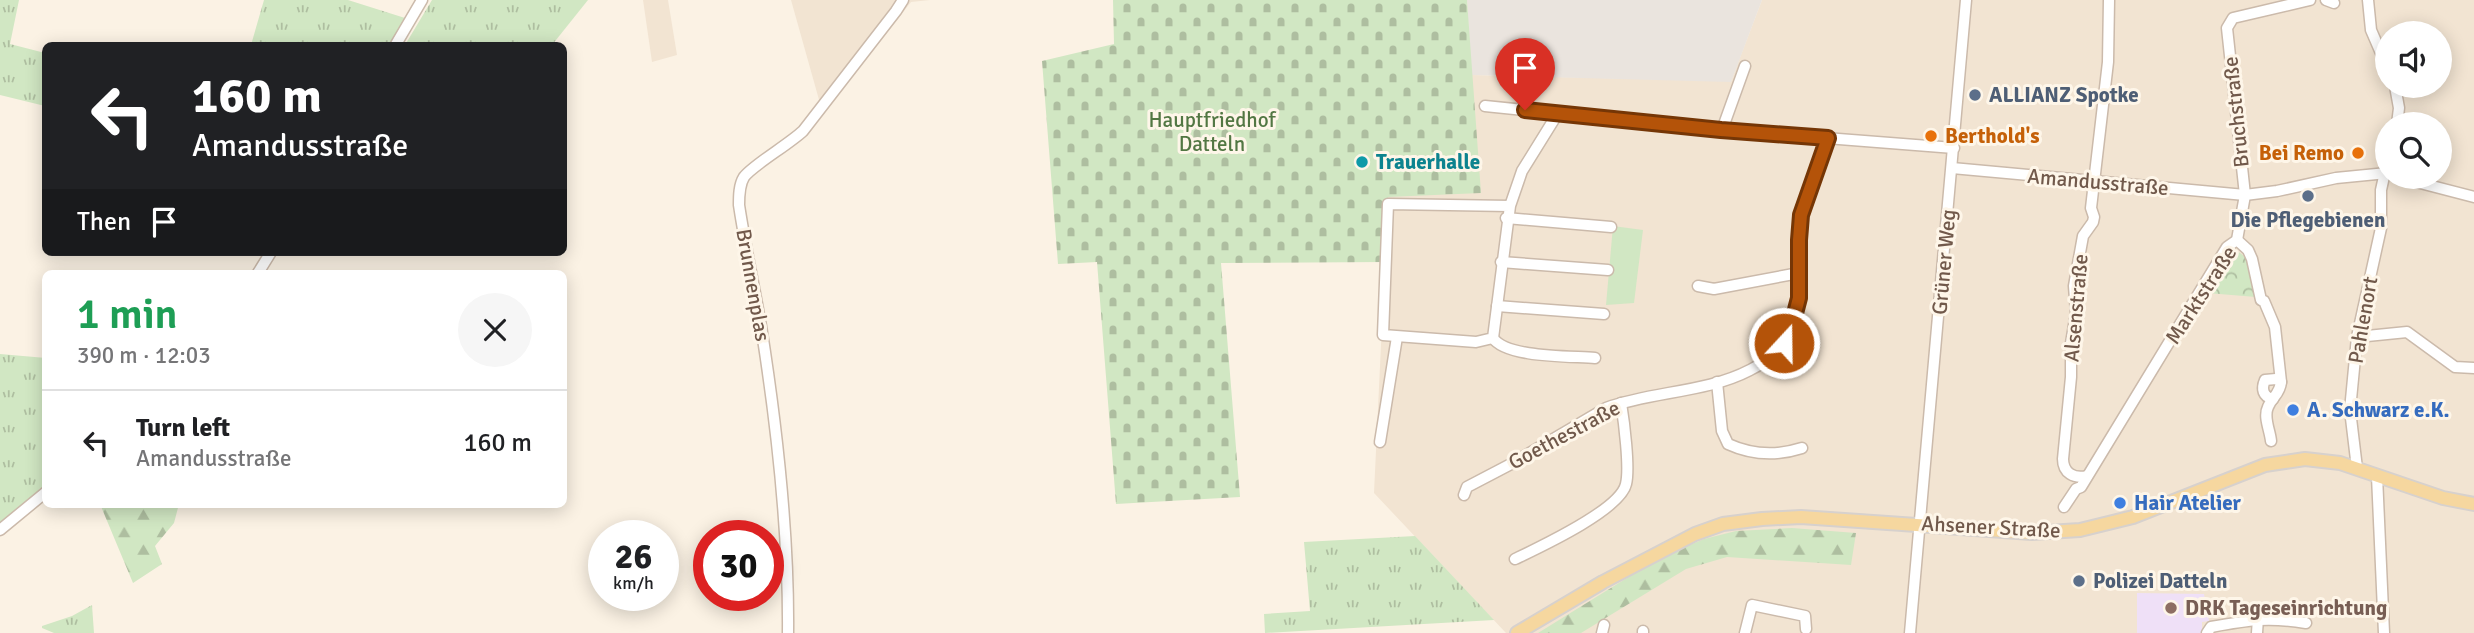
<!DOCTYPE html>
<html lang="en">
<head>
<meta charset="utf-8">
<style>
  :root { --surface:#fff; --page:#f6f6f6; --text:#202124; --muted:#757577; --line:#e0e0e0 }
  body { margin:0; font-family:Signika,sans-serif; background:var(--page); color:var(--text); height:100vh; display:flex; flex-direction:column; font-size:26px; white-space:nowrap }
  * { box-sizing:border-box; margin:0 }
  p { font-size:23px; color:var(--muted) }
  .icon { flex:none; width:38px; height:38px; fill:none; stroke:currentColor; stroke-width:2; stroke-linecap:round; stroke-linejoin:round }
  .map { position:relative; flex:1; overflow:hidden }
  .panel { position:absolute; left:42px; top:270px; width:525px; height:238px; display:flex; flex-direction:column; background:var(--surface); border-radius:10px; box-shadow:0 4px 18px #0003 }
  .panel>* { flex:none }
  .banner { position:absolute; left:42px; top:42px; width:525px; height:214px; border-radius:10px; box-shadow:0 4px 18px #0003; background:#202124; color:#fff; overflow:hidden }
  .fabs { position:absolute; left:2375px; top:21px; display:grid; gap:14px }
  .fabs a { display:grid; place-items:center; width:77px; height:77px; border-radius:50%; background:var(--surface); box-shadow:0 4px 18px #0003; font-size:35px }
  .speed { position:absolute; left:588px; top:520px; display:flex; gap:14px; font-size:35px; font-weight:700; text-align:center }
  .speed>* { display:grid; place-content:center; width:91px; height:91px; border-radius:50%; background:var(--surface); box-shadow:0 4px 18px #0003; line-height:1 }
  .speed small { font-size:18px; font-weight:400 }
  .speed .limit { border:10px solid #d22; background:#fff; color:#111 }
  .pin { position:absolute; display:grid; place-items:center; width:60px; height:60px; color:#fff; margin:-72px -30px; border-radius:50% 50% 50% 0; rotate:-45deg; box-shadow:0 0 7px #0007 }
  .pin .icon { rotate:45deg }
  .me { position:absolute; width:77px; margin:-38px; rotate:21deg; stroke-linejoin:round; filter:drop-shadow(0 0 5px #0008) }
  .turn { display:flex; align-items:center; gap:24px; height:147px; padding:0 35px; font-size:32px }
  .turn .icon { width:91px; height:91px; stroke-width:2.5 }
  .turn b { display:block; font-size:49px; line-height:60px }
  .then { display:flex; align-items:center; height:66px; padding:0 35px; background:#0003; gap:14px; font-size:26px }
  .round { display:grid; place-items:center; flex:none; width:74px; height:74px; border-radius:37px; background:var(--page) }
  .overview { display:flex; align-items:center; justify-content:space-between; height:119px; padding:0 35px }
  h1 { font-size:42px; font-weight:600; line-height:52px; color:#1e9e55 }
  ul { padding:0; list-style:none }
  li { display:flex; align-items:center; gap:21px; height:105px; padding:0 35px; border-top:2px solid var(--line) }
  li div { flex:1 }
  li b { display:block; font-size:26px }
  li em { font-style:normal }
  .map>svg:first-child { display:block }
</style>
</head>
<body>
<div class="map">
<svg width="2474" height="633" viewBox="0 0 2474 633">
  <defs>
    <pattern id="grass-tufts" width="24" height="20" patternUnits="userSpaceOnUse" patternTransform="scale(1.75)"><rect width="24" height="20" fill="#d1e7c3"/><path d="M3 7l-1-3M5 7V3M7 7l1-3M15 17l-1-3M17 17v-4M19 17l1-3" fill="none" stroke="#aebea0"/></pattern>
    <pattern id="forest-firs" width="22" height="20" patternUnits="userSpaceOnUse" patternTransform="scale(1.75)"><rect width="22" height="20" fill="#d1e7c3"/><path d="M5 1l3.5 6h-7zM16 11l3.5 6h-7z" fill="#aebea0"/></pattern>
    <pattern id="cemetery-stones" width="16" height="16" patternUnits="userSpaceOnUse" patternTransform="scale(1.75)"><rect width="16" height="16" fill="#d1e7c3"/><path d="M2 7V4a2 2 0 0 1 4 0v3zM10 15v-3a2 2 0 0 1 4 0v3z" fill="#aebea0"/></pattern>
    <pattern id="park-crowns" width="20" height="18" patternUnits="userSpaceOnUse" patternTransform="scale(1.75)"><rect width="20" height="18" fill="#d1e7c3"/><path d="M2 6a3 3 0 1 1 6 0M12 15a3 3 0 1 1 6 0" fill="none" stroke="#aebea0"/></pattern>
  </defs>
  <rect width="100%" height="100%" fill="#fbf2e4"/>
  <g fill="#f2e4d2" fill-rule="evenodd">
    <polygon points="643,0 668,0 677,55 652,62"/>
    <polygon points="791,0 930,0 911,2 823,114"/>
    <path d="M1762,0H2474V633H1506L1374,493L1388,197L1475,112L1471,75L1731,81ZM2387,33H2440V86H2387ZM2387,124H2440V177H2387Z"/>
  </g>
  <polygon fill="#eae4de" points="1467,0 1762,0 1731,82 1471,75"/>
  <polygon fill="#efe0f7" points="2137,593 2204,594 2209,621 2202,622 2202,633 2137,633"/>
  <g fill="url(#grass-tufts)">
    <polygon points="0,0 19,0 10,44 45,53 45,106 0,95"/>
    <polygon points="264,0 348,0 405,18 390,45 365,45 357,43 355,46 251,45"/>
    <polygon points="432,0 588,0 552,45 405,45"/>
    <polygon points="0,354 46,358 45,486 0,523"/>
    <polygon points="1415,536 1494,620 1265,633 1264,614 1310,611 1304,542"/>
    <polygon points="92,605 94,633 54,633 42,628 42,626 72,616"/>
  </g>
  <g fill="url(#forest-firs)">
    <polygon points="100,504 179,504 174,523 155,546 162,564 133,583"/>
    <polygon points="1792,528 1856,533 1851,565 1727,557 1686,569 1581,633 1538,633 1661,557 1704,539 1736,531"/>
  </g>
  <polygon fill="url(#cemetery-stones)" points="1113,0 1467,0 1481,193 1388,197 1385,262 1221,263 1240,497 1116,504 1097,262 1058,264 1042,61 1114,44"/>
  <path fill="url(#park-crowns)" d="M2232,250C2251,252 2253,280 2256,297L2207,293Z"/>
  <polygon fill="#d1e7c3" points="1613,226 1643,230 1634,303 1606,305"/>
  <g fill="none" stroke-linecap="round" stroke-linejoin="round">
    <g stroke="#cbbaab" stroke-width="13">
      <g id="minor">
        <polyline points="2326,0 2334,3"/>
        <polyline points="2368,0 2371,30 2387,67"/>
        <polyline points="395,46 422,0"/>
        <polyline points="2395,86 2399,108 2397,124"/>
        <polyline points="1485,106 1722,130 1954,148"/>
        <polyline points="1722,130 1745,66"/>
        <polyline points="1952,168 2245,195 2277,191 2336,178 2387,173"/>
        <polyline points="2397,177 2474,197"/>
        <polyline points="1510,206 1388,204 1383,335 1476,342 1493,338 1510,206 1522,171 1558,113"/>
        <polyline points="1506,218 1611,227"/>
        <path d="M2237,240L2248,250L2252,259L2261,300L2264,301L2275,327L2281,382C2280,394 2272,397 2268,407C2263,417 2270,430 2271,441"/>
        <polyline points="1501,262 1608,270"/>
        <polyline points="258,273 271,252"/>
        <polyline points="1698,286 1714,289 1799,273"/>
        <polyline points="1497,306 1604,314"/>
        <polyline points="2357,337 2407,332 2455,367 2474,368"/>
        <path d="M1493,338C1506,358 1572,356 1595,358"/>
        <path d="M1717,382L1722,431L1728,444C1752,455 1777,456 1802,448"/>
        <path d="M2273,399C2263,397 2261,389 2265,380L2276,379L2281,382"/>
        <polyline points="1380,442 1397,337"/>
        <polyline points="2357,468 2350,410 2357,337 2381,228 2381,190 2387,163"/>
        <path d="M2087,476C2074,479 2063,473 2063,459L2071,377V343L2076,313L2074,286L2083,236L2093,222L2094,217L2091,208L2108,62L2109,0"/>
        <polyline points="2377,476 2384,633"/>
        <path d="M1464,495L1467,487L1511,464L1606,408C1652,391 1706,393 1750,370C1821,335 1787,272 1802,214C1808,188 1820,163 1828,138"/>
        <polyline points="2064,507 2076,489 2081,487 2227,247 2237,240 2245,195 2227,28 2233,18 2310,0"/>
        <polyline points="0,530 46,492"/>
        <path d="M1515,559C1540,547 1620,510 1626,484C1630,468 1624,421 1621,403"/>
        <path d="M788,633C789,530 777,427 761,326C754,285 745,245 739,205C739,196 739,185 744,177C753,165 788,145 803,131L896,11L903,0"/>
        <polyline points="1602,633 1604,625"/>
        <polyline points="1643,633 1643,631"/>
        <polyline points="1745,633 1752,605 1805,616 1806,629"/>
        <polyline points="1910,633 1966,0"/>
        <path d="M2207,633L2211,627C2249,620 2268,617 2306,623"/>
        <polyline points="2257,633 2258,618"/>
      </g>
    </g>
    <g stroke="#d7d1cd" stroke-width="16">
      <polyline id="major" points="1517,633 1603,582 1695,534 1723,524 1762,519 1801,517 2032,533 2080,530 2133,517 2265,465 2305,459 2340,463 2443,498 2474,504"/>
    </g>
    <use href="#minor" stroke="#fff" stroke-width="10"/>
    <use href="#major" stroke="#f6d79f" stroke-width="12"/>
  </g>
  <g fill="none" stroke-linecap="round" stroke-linejoin="round">
    <g stroke="#753606" stroke-width="18">
      <polyline id="route" points="1525,110 1721,130 1828,138 1801,215 1799,240 1799,298 1793,321 1784,343"/>
    </g>
    <use href="#route" stroke="#b45309" stroke-width="12"/>
  </g>
  <g fill="#5c6f8a" stroke="#fef6e9" stroke-width="2.5">
    <circle cx="1975" cy="95" r="7"/>
    <circle cx="2308" cy="196" r="7"/>
    <circle cx="2079" cy="581" r="7"/>
  </g>
  <g fill="#e8710a" stroke="#fef6e9" stroke-width="2.5">
    <circle cx="1931" cy="136" r="7"/>
    <circle cx="2358" cy="153" r="7"/>
  </g>
  <circle fill="#0f9aa8" stroke="#fef6e9" stroke-width="2.5" cx="1362" cy="162" r="7"/>
  <g fill="#3f7fe0" stroke="#fef6e9" stroke-width="2.5">
    <circle cx="2293" cy="410" r="7"/>
    <circle cx="2120" cy="503" r="7"/>
  </g>
  <circle fill="#8d6e63" stroke="#fef6e9" stroke-width="2.5" cx="2171" cy="608" r="7"/>
  <g text-anchor="middle" stroke-width="6" stroke-linejoin="round" paint-order="stroke">
    <g font-size="21" font-weight="bold" fill="#4e5e75" stroke="#fef6e9" text-anchor="start">
      <text x="1989" y="102">ALLIANZ Spotke</text>
      <text x="2308" y="227" text-anchor="middle">Die Pflegebienen</text>
      <text x="2093" y="588">Polizei Datteln</text>
    </g>
    <g font-size="21" fill="#71594b" stroke="#fef6e9">
      <text transform="translate(2236 112) rotate(-96)" y="7">Bruchstraße</text>
      <text transform="translate(2098 182) rotate(5)" y="7">Amandusstraße</text>
      <text transform="translate(1944 262) rotate(-85)" y="7">Grüner Weg</text>
      <text transform="translate(753 285) rotate(80)" y="7">Brunnenplas</text>
      <text transform="translate(2201 295) rotate(-57)" y="7">Marktstraße</text>
      <text transform="translate(2076 308) rotate(-85)" y="7">Alsenstraße</text>
      <text transform="translate(2363 320) rotate(-80)" y="7">Pahlenort</text>
      <text transform="translate(1564 435) rotate(-28)" y="7">Goethestraße</text>
      <text transform="translate(1991 527) rotate(3)" y="7">Ahsener Straße</text>
    </g>
    <g font-size="21" fill="#527743" stroke="#fef6e9">
      <text x="1212" y="127">Hauptfriedhof<tspan x="1212" dy="24">Datteln</tspan></text>
    </g>
    <g font-size="21" font-weight="bold" fill="#c56008" stroke="#fef6e9" text-anchor="start">
      <text x="1945" y="143">Berthold's</text>
      <text x="2344" y="160" text-anchor="end">Bei Remo</text>
    </g>
    <g font-size="21" font-weight="bold" fill="#0d838f" stroke="#fef6e9" text-anchor="start">
      <text x="1376" y="169">Trauerhalle</text>
    </g>
    <g font-size="21" font-weight="bold" fill="#366cbe" stroke="#fef6e9" text-anchor="start">
      <text x="2307" y="417">A. Schwarz e.K.</text>
      <text x="2134" y="510">Hair Atelier</text>
    </g>
    <g font-size="21" font-weight="bold" fill="#785e54" stroke="#fef6e9" text-anchor="start">
      <text x="2185" y="615">DRK Tageseinrichtung</text>
    </g>
  </g>
</svg>
<div class="fabs">
<a><svg class="icon" aria-label="sound" viewBox="0 0 24 24"><path d="M4 9h4l5-4v14l-5-4H4zM17 9q2 3 0 6"/></svg></a>
<a><svg class="icon" aria-label="search" viewBox="0 0 24 24"><circle cx="10" cy="10" r="6"/><path d="M15 15l6 6"/></svg></a>
</div>
<div class="speed"><div>26<small>km/h</small></div><div class="limit">30</div></div>
<div class="pin" style="left:1525px;top:110px;background:#d93025"><svg class="icon" aria-label="arrive" viewBox="0 0 24 24"><path d="M6 21V4h12l-3 4 3 4H6"/></svg></div>
<svg class="me" style="left:1784px;top:343px" viewBox="-20 -20 40 40"><circle r="17" fill="#b45309" stroke="#fff" stroke-width="3"/><path d="M0-11L8 9 0 5-8 9z" fill="#fff"/></svg>
<div class="banner">
<div class="turn"><svg class="icon" aria-label="left" viewBox="0 0 24 24"><path d="M17 20v-9H6M10 6l-5 5 5 5"/></svg><div><b>160 m</b>Amandusstraße</div></div>
<div class="then">Then<svg class="icon" aria-label="arrive" viewBox="0 0 24 24"><path d="M6 21V4h12l-3 4 3 4H6"/></svg></div>
</div>
<section class="panel">
<div class="overview"><div><h1>1 min</h1><p>390 m · 12:03</p></div><a class="round"><svg class="icon" aria-label="close" viewBox="0 0 24 24"><path d="M6 6l12 12M18 6L6 18"/></svg></a></div>
<ul>
<li><svg class="icon" aria-label="left" viewBox="0 0 24 24"><path d="M17 20v-9H6M10 6l-5 5 5 5"/></svg><div><b>Turn left</b><p>Amandusstraße</p></div><em>160 m</em></li>
</ul>
</section>
</div>
</body>
</html>
